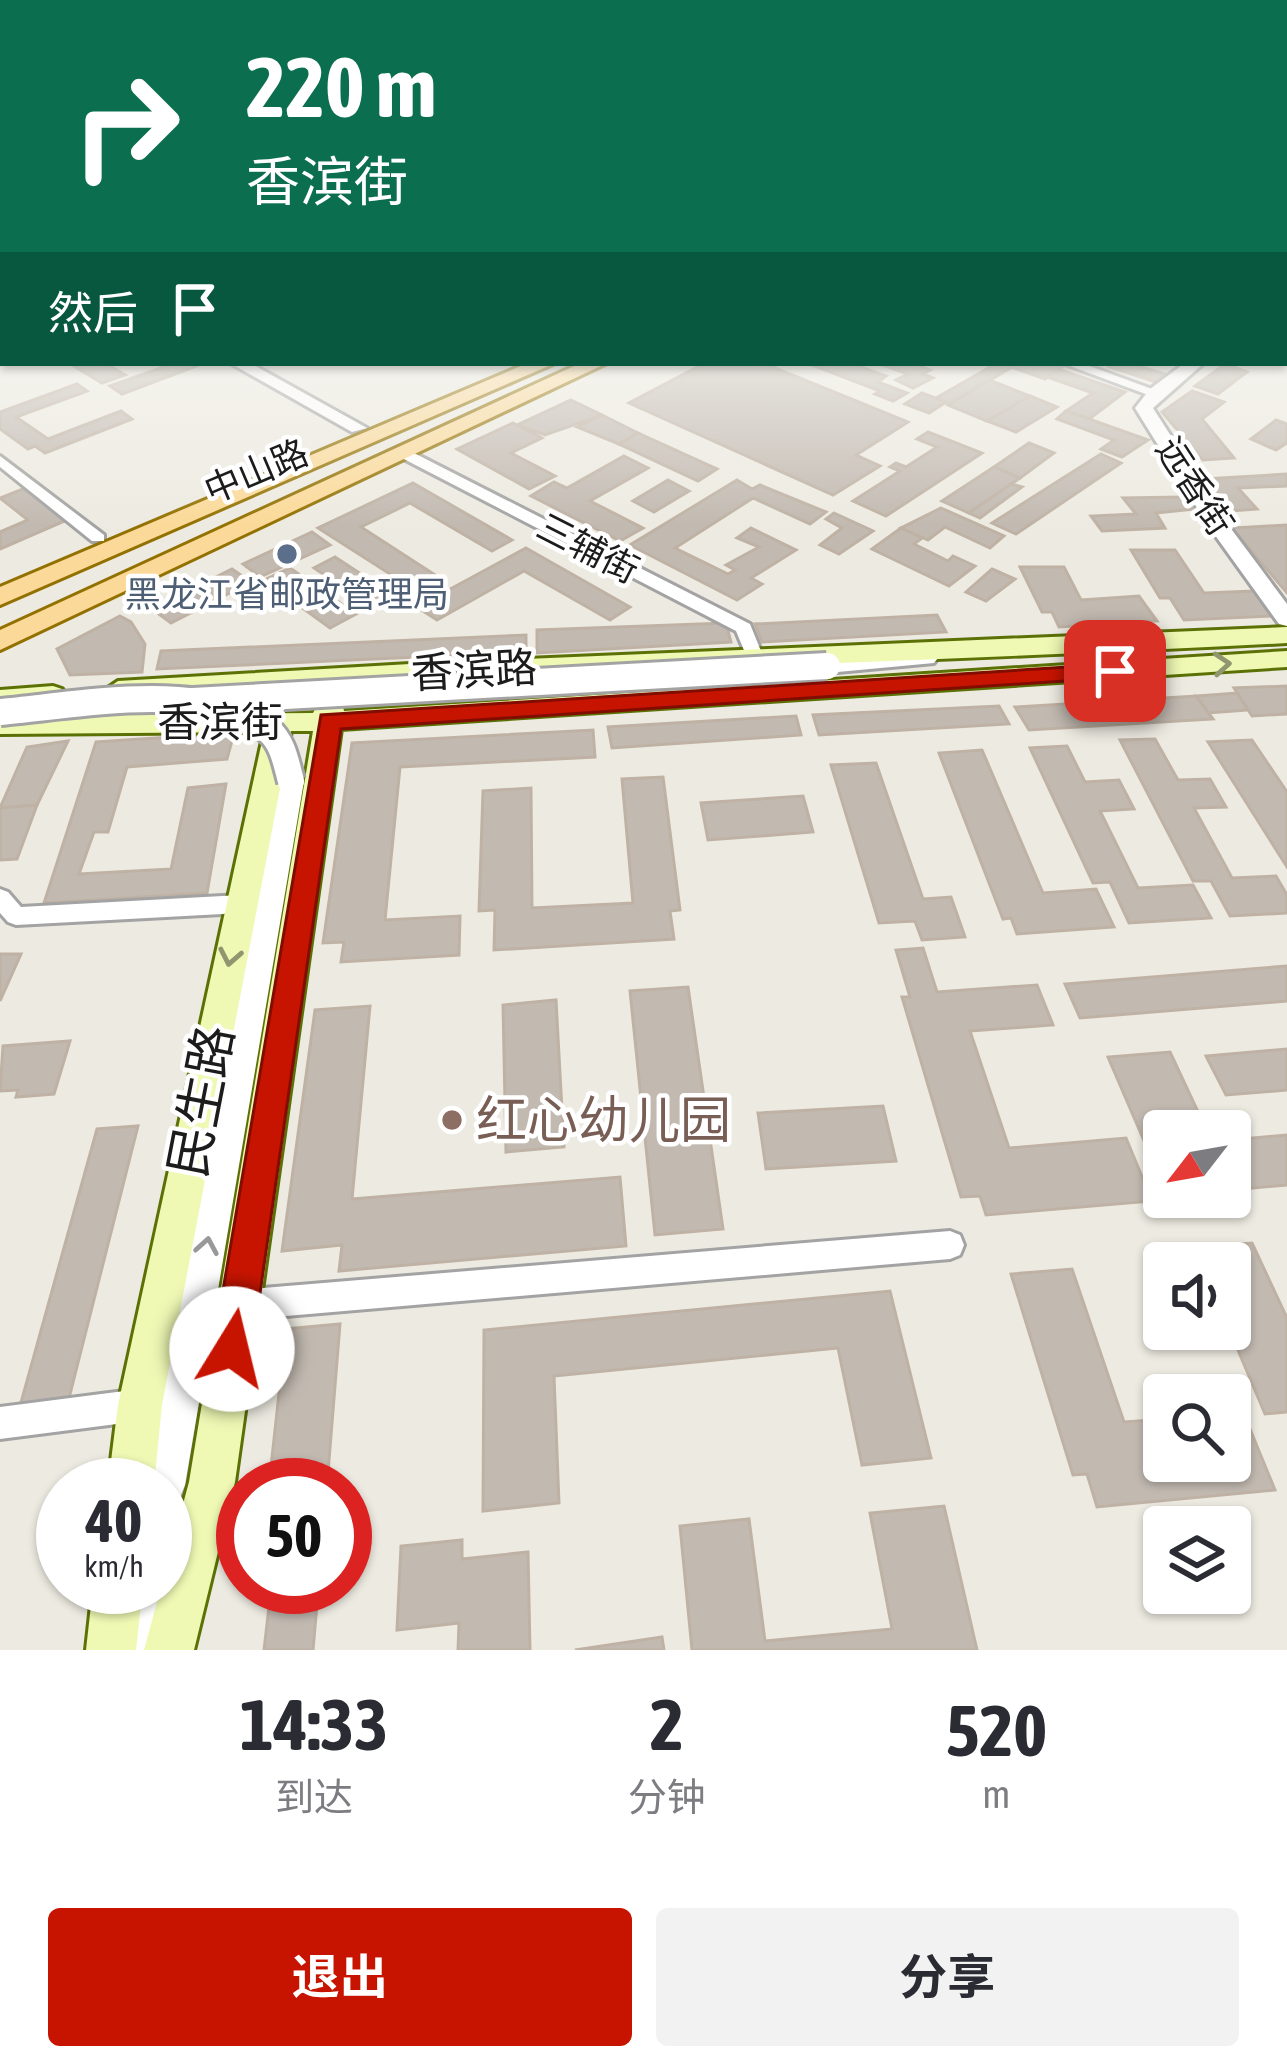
<!DOCTYPE html>
<html lang="zh">
<head>
<meta charset="utf-8">
<style>
  :root { --surface:#fff; --page:#f2f2f3; --text:#2b2b33; --muted:#7c7c81; --accent:#c71401 }
  body { margin:0; font-family:"Asap Condensed","Noto Sans SC",sans-serif; background:var(--page); color:var(--text); height:100vh; display:flex; flex-direction:column; font-size:45px; white-space:nowrap }
  * { box-sizing:border-box; margin:0 }
  p { font-size:39px; color:var(--muted) }
  .icon { flex:none; width:66px; height:66px; fill:none; stroke:currentColor; stroke-width:2; stroke-linecap:round; stroke-linejoin:round }
  .map { position:relative; height:1650px; overflow:hidden }
  .drawer { display:flex; flex-direction:column; background:var(--surface); flex:1 }
  .drawer>* { flex:none }
  .top-card { position:absolute; left:0px; top:0px; width:1287px; height:366px; box-shadow:0 3px 9px #0004; background:#0b6e4f; color:#fff; overflow:hidden }
  .needle { width:78px; rotate:239deg }
  .tools { position:absolute; left:1143px; top:1110px; display:grid; gap:24px }
  .tools a { display:grid; place-items:center; width:108px; height:108px; border-radius:12px; background:var(--surface); box-shadow:0 3px 9px #0004; font-size:60px }
  .speed { position:absolute; left:36px; top:1458px; display:flex; gap:24px; font-size:60px; font-weight:700; text-align:center }
  .speed>* { display:grid; place-content:center; width:156px; height:156px; border-radius:50%; background:var(--surface); box-shadow:0 3px 9px #0004; line-height:1 }
  .speed small { font-size:30px; font-weight:400 }
  .speed .limit { border:18px solid #d22; background:#fff; color:#111 }
  .pin { position:absolute; display:grid; place-items:center; width:102px; height:102px; color:#fff; margin:-51px; border-radius:24px; box-shadow:0 6px 18px #0006 }
  .me { position:absolute; width:132px; margin:-66px; rotate:9deg; stroke-linejoin:round; filter:drop-shadow(0 0 9px #0008) }
  .turn { display:flex; align-items:center; gap:42px; height:252px; padding:0 48px; font-size:54px }
  .turn .icon { width:156px; height:156px; stroke-width:2.5 }
  .turn b { display:block; font-size:84px; line-height:102px }
  .then { display:flex; align-items:center; height:114px; padding:0 48px; background:#0003; gap:24px; font-size:45px }
  .eta { display:flex; justify-content:space-evenly; align-items:center; height:204px; text-align:center }
  .eta b { font-size:72px; font-weight:700; line-height:84px }
  .button { display:flex; gap:24px; margin-top:auto; padding:24px 48px }
  .button a { flex:1; height:138px; border-radius:12px; background:var(--accent); color:#fff; font-size:48px; font-weight:700; line-height:138px; text-align:center }
  .button a+a { background:var(--page); color:var(--text) }
  .map>svg:first-child { display:block }
</style>
</head>
<body>
<div class="map">
<svg width="1287" height="1650" viewBox="0 0 1287 1650">
  <rect width="100%" height="100%" fill="#edebe1"/>
  <g fill="#c2bab1" stroke="#bfb2a4" stroke-width="3">
    <polygon points="69,363 105,363 125,375 102,383"/>
    <polygon points="157,363 199,365 122,394 110,386 164,367"/>
    <polygon points="705,363 763,363 908,422 856,455 880,466 833,495 629,403"/>
    <polygon points="807,363 850,363 886,376 878,382 907,393 893,401 875,394 880,391"/>
    <polygon points="877,363 912,363 930,370 923,374 933,378 913,388 896,380 908,374"/>
    <polygon points="997,363 1012,367 950,404 936,398"/>
    <polygon points="1000,363 1054,363 1063,366 1045,379"/>
    <polygon points="1117,363 1127,363 1165,374 1156,382 1110,367"/>
    <polygon points="1225,364 1247,372 1218,394 1195,386"/>
    <polygon points="1058,369 1125,392 1089,419 1066,411 1093,393 1047,377"/>
    <polygon points="989,380 1030,396 987,421 948,405"/>
    <polygon points="77,384 87,391 16,417 48,439 121,411 132,419 45,453 35,446 28,449 0,429 0,412"/>
    <polygon points="1192,391 1224,402 1202,419 1234,458 1203,460 1162,412"/>
    <polygon points="922,393 946,402 929,413 905,404"/>
    <polygon points="1030,396 1057,407 1016,432 987,421"/>
    <polygon points="571,400 602,415 545,435 517,425"/>
    <polygon points="1066,411 1089,419 1148,440 1122,457 1101,449 1114,440 1057,419"/>
    <polygon points="602,415 638,433 619,444 577,427"/>
    <polygon points="1276,420 1287,424 1287,443 1276,450 1251,439"/>
    <polygon points="513,423 542,438 511,453 555,476 529,489 457,449"/>
    <polygon points="928,432 982,453 886,516 853,501 900,471 890,467 896,463 906,467 937,447 917,439"/>
    <polygon points="638,433 717,469 698,481 619,444"/>
    <polygon points="1029,443 1054,453 1020,478 994,467"/>
    <polygon points="1101,454 1121,463 1016,534 992,523"/>
    <polygon points="624,456 648,468 590,501 643,528 620,541 531,496 554,482 567,488"/>
    <polygon points="994,467 1020,478 969,513 942,501"/>
    <polygon points="1287,474 1287,486 1238,488 1257,509 1231,511 1203,479"/>
    <polygon points="668,480 689,491 654,512 633,501"/>
    <polygon points="737,480 752,489 760,485 826,512 810,524 753,498 675,548 728,574 735,570 726,565 759,547 737,538 751,528 796,550 751,578 762,584 737,600 630,545"/>
    <polygon points="413,483 512,540 492,551 410,503 361,527 435,575 412,588 318,528"/>
    <polygon points="1011,484 1022,487 980,518 969,513"/>
    <polygon points="23,489 67,520 0,549 0,532 28,520 0,498"/>
    <polygon points="1184,497 1194,509 1156,513 1165,528 1102,531 1091,516 1136,514 1123,498"/>
    <polygon points="941,508 1004,536 990,548 945,527 928,540 901,528"/>
    <polygon points="834,513 873,531 839,554 820,545 842,528 826,519"/>
    <polygon points="1287,525 1287,593 1232,528"/>
    <polygon points="901,528 922,538 914,544 948,561 953,556 975,566 949,586 872,549"/>
    <polygon points="312,532 330,545 260,577 243,564"/>
    <polygon points="526,548 630,607 610,620 524,571 437,620 417,607"/>
    <polygon points="1131,550 1175,550 1204,593 1254,591 1273,616 1184,620 1170,598 1160,598"/>
    <polygon points="335,557 396,597 375,609 314,568"/>
    <polygon points="1020,567 1064,567 1081,600 1139,596 1157,621 1059,627 1052,612 1042,612"/>
    <polygon points="290,568 356,614 330,628 264,580"/>
    <polygon points="232,569 251,582 171,623 152,609"/>
    <polygon points="992,569 1015,579 986,601 966,592"/>
    <polygon points="937,615 946,632 762,642 755,624"/>
    <polygon points="120,616 131,622 145,644 142,672 70,675 57,649"/>
    <polygon points="726,623 731,642 537,653 537,630"/>
    <polygon points="526,635 526,652 157,669 161,651"/>
    <polygon points="1287,686 1287,714 1252,716 1234,688"/>
    <polygon points="1237,693 1248,710 1208,713 1196,696"/>
    <polygon points="1196,696 1213,719 1029,730 1015,707"/>
    <polygon points="999,706 1009,724 819,735 813,715"/>
    <polygon points="796,716 801,735 612,748 608,727"/>
    <polygon points="593,730 595,757 400,767 385,920 460,916 459,955 341,962 344,942 323,943 352,743"/>
    <polygon points="234,733 227,759 127,767 108,832 94,832 79,874 171,869 188,788 226,784 207,893 44,903 96,742"/>
    <polygon points="1155,739 1178,780 1210,779 1226,807 1194,808 1232,878 1276,876 1287,895 1287,913 1230,916 1211,881 1193,881 1120,740"/>
    <polygon points="1252,740 1287,792 1287,867 1208,742"/>
    <polygon points="68,741 37,805 0,808 27,747"/>
    <polygon points="1067,746 1085,782 1119,780 1134,809 1100,811 1138,888 1193,885 1211,918 1129,923 1110,882 1093,883 1030,748"/>
    <polygon points="982,750 1043,893 1096,889 1114,927 1017,934 1011,918 1003,919 939,753"/>
    <polygon points="876,763 923,899 951,897 965,937 922,940 915,921 879,923 831,765"/>
    <polygon points="663,777 680,910 670,911 674,939 494,950 495,910 479,911 483,791 531,788 532,908 633,903 622,779"/>
    <polygon points="803,796 813,832 708,840 701,803"/>
    <polygon points="37,805 17,859 0,860 0,808"/>
    <polygon points="923,948 937,992 1037,985 1053,1025 970,1031 1009,1148 1126,1138 1152,1201 986,1215 980,1196 961,1197 902,997 910,997 896,950"/>
    <polygon points="0,954 21,954 0,1001"/>
    <polygon points="1287,966 1287,1001 1080,1018 1065,984"/>
    <polygon points="688,987 723,1229 655,1235 630,991"/>
    <polygon points="556,1000 564,1147 506,1152 503,1005"/>
    <polygon points="370,1006 352,1199 620,1177 626,1246 339,1271 342,1245 282,1251 315,1010"/>
    <polygon points="70,1041 54,1094 16,1097 18,1090 0,1091 3,1046"/>
    <polygon points="1287,1049 1287,1090 1226,1095 1206,1056"/>
    <polygon points="1170,1052 1207,1131 1164,1131 1164,1156 1151,1157 1108,1057"/>
    <polygon points="883,1106 896,1161 766,1169 758,1113"/>
    <polygon points="138,1126 68,1402 20,1406 97,1129"/>
    <polygon points="1287,1135 1287,1185 1230,1190 1230,1140"/>
    <polygon points="1252,1243 1287,1318 1287,1412 1265,1414 1229,1329 1230,1263 1201,1263 1195,1247"/>
    <polygon points="1072,1269 1124,1422 1164,1419 1164,1461 1230,1461 1230,1413 1243,1412 1275,1490 1097,1507 1087,1474 1073,1475 1011,1274"/>
    <polygon points="890,1291 931,1458 862,1465 838,1348 554,1376 559,1503 483,1511 484,1330"/>
    <polygon points="340,1324 327,1485 269,1485 286,1329"/>
    <polygon points="944,1506 977,1650 692,1650 680,1526 749,1519 765,1641 892,1629 870,1513"/>
    <polygon points="462,1540 462,1559 528,1552 530,1650 458,1650 459,1623 397,1630 401,1546"/>
    <polygon points="318,1593 313,1650 264,1650 270,1598"/>
    <polygon points="662,1637 664,1650 575,1650"/>
  </g>
  <g fill="none" stroke-linecap="round" stroke-linejoin="round">
    <g stroke="#a3a3a3" stroke-width="6">
      <g id="minor">
        <polygon points="1062,363 1081,363 1163,393 1151,396"/>
        <polygon points="400,451 410,451 750,624 763,656 760,660 748,660 736,631 400,457"/>
        <polygon points="0,456 104,535 104,541 92,541 0,467"/>
        <polygon points="0,889 8,892 21,907 241,895 249,898 252,904 249,910 241,913 16,925 8,922 0,913"/>
        <polygon points="950,1231 960,1235 964,1245 960,1255 950,1259 239,1320 229,1315 224,1305 229,1295 239,1290"/>
        <polygon points="140,1389 151,1394 156,1405 151,1416 140,1421 0,1439 0,1407"/>
      </g>
    </g>
    <g stroke="#a3a3a3" stroke-width="6">
      <g id="tertiary">
        <polygon points="1284,295 1287,295 1287,301 1284,302"/>
        <polygon points="3,344 3,354 0,355 0,345"/>
        <polygon points="230,363 250,363 367,428 352,432"/>
        <polygon points="1185,363 1204,363 1153,408 1226,522 1287,604 1287,626 1279,624 1207,524 1135,408 1150,389"/>
        <polygon points="926,651 934,653 938,658 934,663 827,673 815,666 827,659"/>
        <polygon points="291,772 304,781 185,1485 179,1500 165,1506 165,1485 143,1485 278,781"/>
        <polygon points="165,1571 172,1587 166,1650 120,1650 128,1587 165,1587"/>
      </g>
    </g>
    <g stroke="#5b7105" stroke-width="6">
      <g id="secondary">
        <path d="M1287,627V643C897,664 507,671 118,699L105,690L118,681L410,664Z"/>
        <polygon points="1287,651 1287,667 341,729 235,1482 194,1650 144,1650 161,1587 165,1587 165,1570 189,1482 313,731 291,731 162,1405 154,1485 108,1485 118,1405 264,732 0,734 0,716 313,713 321,698 341,698 344,711"/>
        <polygon points="53,686 62,689 66,695 62,701 0,708 0,690"/>
        <polygon points="93,1587 143,1587 136,1650 86,1650"/>
      </g>
    </g>
    <g stroke="#937101" stroke-width="6">
      <g id="primary">
        <polygon points="528,363 553,364 0,605 0,587"/>
        <polygon points="581,363 607,363 0,650 0,630"/>
      </g>
    </g>
    <use href="#minor" fill="#fff" fill-rule="evenodd"/>
    <use href="#tertiary" fill="#fff" fill-rule="evenodd"/>
    <use href="#secondary" fill="#eff9b4" fill-rule="evenodd"/>
    <use href="#primary" fill="#fbda99" fill-rule="evenodd"/>
    <g stroke="#a3a3a3" stroke-width="26" stroke-linecap="butt">
      <polyline id="tertiary-bridge-far1" points="783,668 827,666"/>
    </g>
    <g stroke="#a3a3a3" stroke-width="32" stroke-linecap="butt">
      <g id="tertiary-bridge">
        <polyline points="175,702 827,666"/>
        <path d="M0,712C72,706 210,678 268,730C283,742 286,763 291,781"/>
      </g>
    </g>
    <use href="#tertiary-bridge-far1" stroke="#fff" stroke-width="21"/>
    <use href="#tertiary-bridge" stroke="#fff" stroke-width="26"/>
  </g>
  <defs><path id="oneway-chevron" d="M-2-3.5L2.5 0L-2 3.5" fill="none" stroke-width="1.6" stroke-linecap="round" stroke-linejoin="round" transform="scale(3)"/></defs>
  <g stroke="#909670">
    <use href="#oneway-chevron" transform="translate(1222 664) rotate(-4)"/>
    <use href="#oneway-chevron" transform="translate(230 957) rotate(101)"/>
  </g>
  <use stroke="#999" href="#oneway-chevron" transform="translate(207 1246) rotate(-80)"/>
  <linearGradient id="sky" x2="0" y2="1"><stop stop-color="#8bbce3"/><stop offset="0.56" stop-color="#f7f6f2"/><stop offset="1" stop-color="#f7f6f2" stop-opacity="0"/></linearGradient>
  <rect width="1287" height="526" fill="url(#sky)"/>
  <polygon fill="#c71401" stroke="#810d01" stroke-width="3" points="1115,664 1124,666 1124,677 341,729 252,1349 246,1363 232,1369 219,1363 213,1349 321,715"/>
  <circle fill="#5c6f8a" stroke="#fff" stroke-width="4.5" cx="287" cy="554" r="12"/>
  <circle fill="#8d6e63" stroke="#fff" stroke-width="4.5" cx="452" cy="1120" r="12"/>
  <g text-anchor="middle" stroke-width="9" stroke-linejoin="round" paint-order="stroke">
    <g font-size="36" fill="#1c1c1c" stroke="#fff">
      <text transform="translate(256 471) rotate(-23)" y="13">中山路</text>
      <text transform="translate(1195 486) rotate(57)" y="13">远香街</text>
      <text transform="translate(588 548) rotate(27)" y="13">三辅街</text>
    </g>
    <g font-size="36" fill="#4e5e75" stroke="#fff">
      <text x="287" y="607">黑龙江省邮政管理局</text>
    </g>
    <g font-size="42" fill="#1c1c1c" stroke="#fff">
      <text transform="translate(474 670) rotate(-3)" y="15">香滨路</text>
      <text x="220" y="737">香滨街</text>
    </g>
    <g font-size="51" fill="#1c1c1c" stroke="#fff">
      <text transform="translate(201 1101) rotate(-79)" y="18">民生路</text>
    </g>
    <g font-size="51" fill="#785e54" stroke="#fff" text-anchor="start">
      <text x="476" y="1138">红心幼儿园</text>
    </g>
  </g>
</svg>
<div class="tools">
<a><svg class="needle" viewBox="-14 -14 28 28"><path d="M0-13l5 13h-10z" fill="#e53935"/><path d="M0 13l5-13h-10z" fill="#7c7c81"/></svg></a>
<a><svg class="icon" aria-label="sound" viewBox="0 0 24 24"><path d="M4 9h4l5-4v14l-5-4H4zM17 9q2 3 0 6"/></svg></a>
<a><svg class="icon" aria-label="search" viewBox="0 0 24 24"><circle cx="10" cy="10" r="6"/><path d="M15 15l6 6"/></svg></a>
<a><svg class="icon" aria-label="layers" viewBox="0 0 24 24"><path d="M12 4l9 5-9 5-9-5zM3 14l9 5 9-5"/></svg></a>
</div>
<div class="speed"><div>40<small>km/h</small></div><div class="limit">50</div></div>
<div class="pin" style="left:1115px;top:671px;background:#d93025"><svg class="icon" aria-label="arrive" viewBox="0 0 24 24"><path d="M6 21V4h12l-3 4 3 4H6"/></svg></div>
<svg class="me" style="left:232px;top:1349px" viewBox="-20 -20 40 40"><circle r="19" fill="#fff"/><path d="M0-13L10 11 0 6-10 11z" fill="#c71401"/></svg>
<div class="top-card">
<div class="turn"><svg class="icon" aria-label="right" viewBox="0 0 24 24"><path d="M7 20v-9h11M14 6l5 5-5 5"/></svg><div><b>220 m</b>香滨街</div></div>
<div class="then">然后<svg class="icon" aria-label="arrive" viewBox="0 0 24 24"><path d="M6 21V4h12l-3 4 3 4H6"/></svg></div>
</div>
</div>
<section class="drawer">
<div class="eta">
<div><b>14:33</b><p>到达</p></div>
<div><b>2</b><p>分钟</p></div>
<div><b>520</b><p>m</p></div>
</div>
<div class="button"><a>退出</a><a>分享</a></div>
</section>
</body>
</html>
